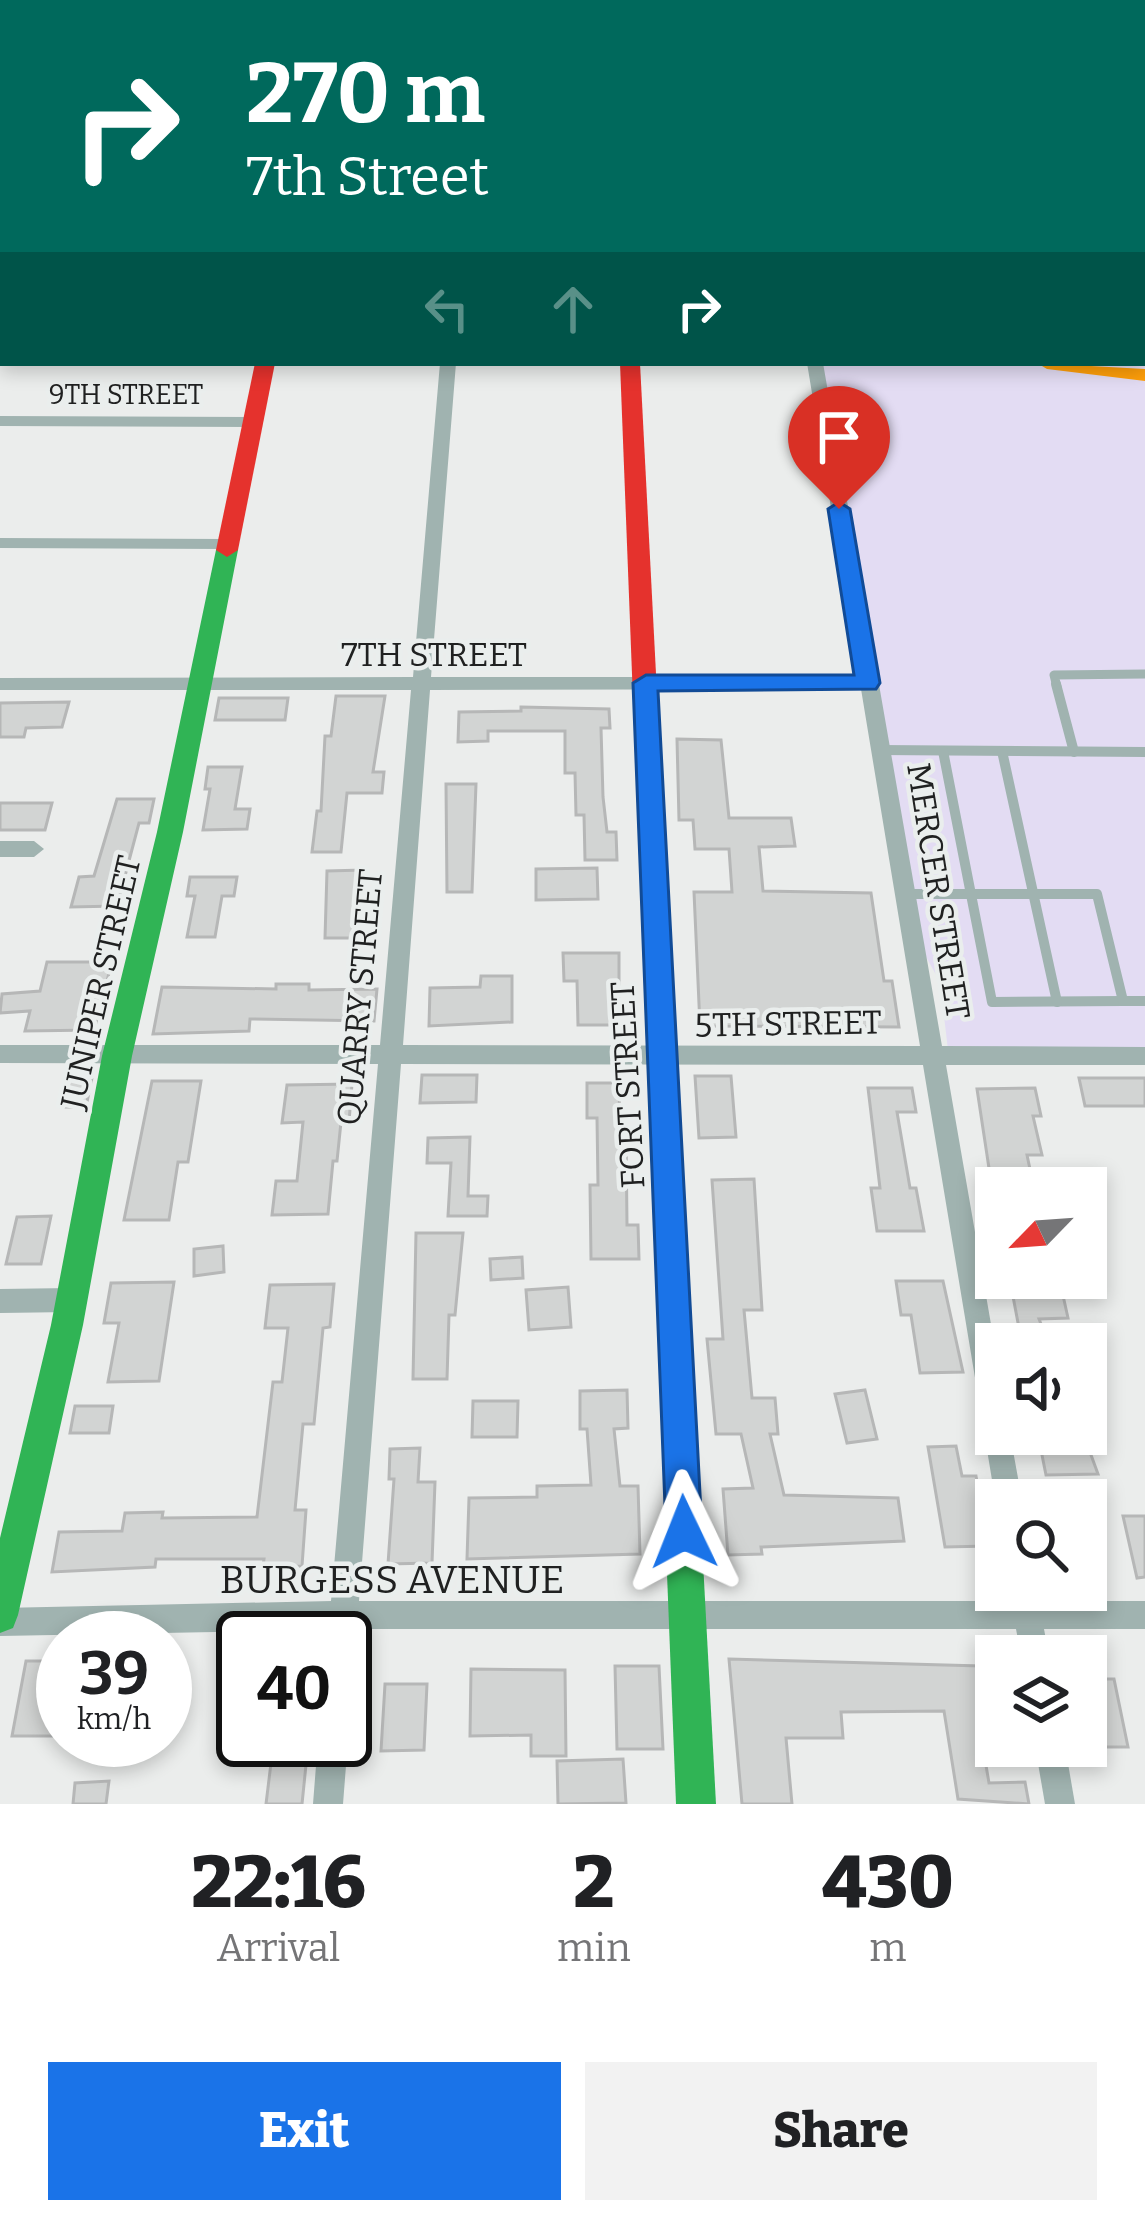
<!DOCTYPE html>
<html lang="en">
<head>
<meta charset="utf-8">
<style>
  :root { --surface:#fff; --page:#f2f2f2; --text:#202124; --muted:#757577; --accent:#1a73e8 }
  body { margin:0; font-family:Bitter,serif; background:var(--page); color:var(--text); height:100vh; display:flex; flex-direction:column; font-size:45px; white-space:nowrap }
  * { box-sizing:border-box; margin:0 }
  p { font-size:39px; color:var(--muted) }
  .icon { flex:none; width:66px; height:66px; fill:none; stroke:currentColor; stroke-width:2; stroke-linecap:round; stroke-linejoin:round }
  .map { position:relative; height:1804px; overflow:hidden }
  .panel { display:flex; flex-direction:column; background:var(--surface); flex:1 }
  .panel>* { flex:none }
  .top-card { position:absolute; left:0px; top:0px; width:1146px; height:366px; box-shadow:0 6px 18px #0003; background:#00695c; color:#fff; overflow:hidden }
  .needle { width:78px; rotate:245deg }
  .fabs { position:absolute; left:975px; top:1167px; display:grid; gap:24px }
  .fabs a { display:grid; place-items:center; width:132px; height:132px; border-radius:0px; background:var(--surface); box-shadow:0 6px 18px #0003; font-size:60px }
  .speed { position:absolute; left:36px; top:1611px; display:flex; gap:24px; font-size:60px; font-weight:700; text-align:center }
  .speed>* { display:grid; place-content:center; width:156px; height:156px; border-radius:50%; background:var(--surface); box-shadow:0 6px 18px #0003; line-height:1 }
  .speed small { font-size:30px; font-weight:400 }
  .speed .limit { border:6px solid #111; border-radius:18px; background:#fff; color:#111 }
  .pin { position:absolute; display:grid; place-items:center; width:102px; height:102px; color:#fff; margin:-123px -51px; border-radius:50% 50% 50% 0; rotate:-45deg; box-shadow:0 0 12px #0007 }
  .pin .icon { rotate:45deg }
  .me { position:absolute; width:132px; margin:-66px; rotate:358deg; stroke-linejoin:round; filter:drop-shadow(0 0 9px #0008) }
  .turn { display:flex; align-items:center; gap:42px; height:252px; padding:0 48px; font-size:54px }
  .turn .icon { width:156px; height:156px; stroke-width:2.5 }
  .turn b { display:block; font-size:84px; line-height:102px }
  .lanes { display:flex; align-items:center; height:114px; padding:0 48px; background:#0003; justify-content:center; gap:60px; direction:ltr }
  .lanes .off { opacity:.35 }
  .eta { display:flex; justify-content:space-evenly; align-items:center; height:204px; text-align:center }
  .eta b { font-size:72px; font-weight:800; line-height:84px }
  .primary-button { display:flex; gap:24px; margin-top:auto; padding:24px 48px }
  .primary-button a { flex:1; height:138px; border-radius:0px; background:var(--accent); color:#fff; font-size:48px; font-weight:800; line-height:138px; text-align:center }
  .primary-button a+a { background:var(--page); color:var(--text) }
  .map>svg:first-child { display:block }
</style>
</head>
<body>
<div class="map">
<svg width="1145" height="1804" viewBox="0 0 1145 1804">
  <rect width="100%" height="100%" fill="#ebedec"/>
  <polygon fill="#e3dcf3" points="765,0 1145,0 1145,1048 948,1050 940,982 925,955 819,363 1143,363 1143,3"/>
  <g fill="#d2d4d3" stroke="#b6b7b7" stroke-width="3">
    <polygon points="336,696 385,696 373,772 384,772 382,793 347,793 341,852 312,852 317,811 321,811 325,736 331,736"/>
    <polygon points="219,698 288,698 285,720 215,720"/>
    <polygon points="69,702 62,727 26,728 24,737 0,737 0,703"/>
    <polygon points="521,707 609,709 610,728 601,728 603,797 607,832 616,832 617,860 585,860 584,815 576,815 575,773 565,773 565,731 488,731 488,741 458,742 459,712 521,711"/>
    <polygon points="677,739 721,740 729,818 791,818 795,846 759,847 763,891 871,893 884,981 892,981 899,1027 700,1026 694,892 732,892 729,849 695,849 693,820 679,820"/>
    <polygon points="208,767 242,767 235,809 250,809 247,829 203,830 210,789 205,789"/>
    <polygon points="446,784 476,784 472,892 447,892"/>
    <polygon points="117,799 154,799 149,823 139,823 117,906 71,907 79,877 94,876"/>
    <polygon points="0,803 52,803 45,830 0,830"/>
    <polygon points="597,868 598,899 536,900 536,869"/>
    <polygon points="363,870 354,938 325,938 327,871"/>
    <polygon points="190,877 237,877 234,896 222,896 215,937 187,937 195,896 187,896"/>
    <polygon points="563,953 619,953 619,1025 578,1025 577,981 564,981"/>
    <polygon points="47,962 112,962 94,1030 25,1031 30,1011 0,1013 2,994 40,991"/>
    <polygon points="481,976 512,976 512,1022 429,1026 430,988 480,987"/>
    <polygon points="276,984 309,984 309,990 377,989 374,1021 250,1019 249,1031 153,1034 162,987 276,989"/>
    <polygon points="69,1073 93,1073 86,1107 61,1107"/>
    <polygon points="422,1075 477,1075 476,1102 420,1103"/>
    <polygon points="695,1076 731,1076 736,1137 699,1138"/>
    <polygon points="1079,1078 1145,1078 1145,1106 1085,1106"/>
    <polygon points="152,1081 201,1081 188,1162 178,1162 169,1220 124,1220"/>
    <polygon points="587,1083 619,1083 620,1133 626,1133 627,1225 638,1225 639,1259 591,1259 590,1185 598,1185 597,1118 587,1118"/>
    <polygon points="352,1084 349,1122 341,1122 337,1161 333,1161 328,1214 272,1215 276,1181 297,1181 303,1122 282,1123 287,1085"/>
    <polygon points="868,1088 912,1088 916,1112 897,1112 910,1188 916,1188 924,1231 877,1231 871,1188 880,1188"/>
    <polygon points="1035,1088 1041,1116 1033,1116 1042,1155 1027,1155 1034,1188 992,1188 977,1089"/>
    <polygon points="470,1137 468,1196 488,1196 487,1216 448,1216 451,1163 427,1163 428,1138"/>
    <polygon points="754,1179 762,1310 744,1310 752,1398 775,1398 778,1434 770,1434 784,1495 898,1498 904,1541 761,1547 762,1554 728,1555 723,1489 753,1488 741,1434 716,1434 707,1339 723,1339 712,1180"/>
    <polygon points="51,1216 41,1264 6,1264 17,1217"/>
    <polygon points="416,1233 463,1233 455,1315 449,1315 447,1379 413,1379"/>
    <polygon points="223,1246 224,1272 194,1276 194,1249"/>
    <polygon points="522,1257 523,1278 491,1280 490,1259"/>
    <polygon points="896,1281 943,1281 963,1372 920,1373 911,1315 901,1315"/>
    <polygon points="174,1282 159,1381 108,1382 119,1323 104,1323 111,1283"/>
    <polygon points="334,1284 330,1327 323,1328 314,1424 303,1424 295,1510 306,1510 302,1566 263,1567 264,1559 156,1559 155,1567 52,1572 59,1532 122,1531 125,1513 163,1512 162,1518 257,1517 273,1382 282,1382 288,1328 265,1328 270,1285"/>
    <polygon points="568,1287 571,1327 529,1330 526,1290"/>
    <polygon points="1012,1291 1062,1291 1068,1318 1039,1319 1049,1344 1022,1344"/>
    <polygon points="627,1390 628,1428 614,1429 620,1486 638,1486 640,1554 467,1559 469,1498 537,1497 537,1486 591,1485 587,1429 580,1429 580,1391"/>
    <polygon points="865,1390 877,1439 847,1443 835,1394"/>
    <polygon points="473,1401 518,1401 517,1437 472,1437"/>
    <polygon points="75,1406 113,1406 109,1433 70,1433"/>
    <polygon points="1087,1444 1098,1474 1046,1475 1040,1445"/>
    <polygon points="956,1446 962,1476 976,1476 988,1546 945,1547 928,1447"/>
    <polygon points="420,1448 418,1482 435,1482 432,1563 388,1564 394,1479 389,1479 390,1449"/>
    <polygon points="1123,1516 1145,1516 1145,1577 1137,1578"/>
    <polygon points="729,1659 981,1666 992,1736 981,1736 989,1783 1025,1782 1029,1804 958,1799 944,1711 841,1712 843,1738 786,1738 792,1804 742,1804"/>
    <polygon points="26,1661 63,1661 61,1736 12,1736"/>
    <polygon points="615,1666 659,1666 663,1749 617,1749"/>
    <polygon points="471,1669 565,1670 566,1756 531,1756 531,1735 470,1736"/>
    <polygon points="1086,1679 1114,1679 1128,1747 1096,1747"/>
    <polygon points="385,1684 427,1684 424,1750 381,1751"/>
    <polygon points="272,1755 307,1755 302,1804 266,1804"/>
    <polygon points="623,1759 626,1803 558,1804 557,1761"/>
    <polygon points="109,1781 106,1804 73,1804 75,1783"/>
  </g>
  <g fill="none" stroke-linecap="round" stroke-linejoin="round">
    <polyline stroke="#a0b3b0" stroke-width="9" points="1057,687 1054,675 1145,674"/>
    <g stroke="#a0b3b0" stroke-width="10">
      <polyline points="1056,684 1074,752"/>
      <polyline points="879,750 1145,752"/>
      <polyline points="943,751 992,1002 1123,1001"/>
      <polyline points="1002,751 1057,1002"/>
      <polyline points="906,894 1097,894 1123,1001 1145,1001"/>
    </g>
    <g fill="#a0b3b0" fill-rule="evenodd">
      <polygon points="316,0 328,0 327,3 315,3"/>
      <polygon points="758,0 770,0 769,3 757,3"/>
      <rect x="0" y="16" width="3" height="8"/>
      <rect x="0" y="67" width="3" height="8"/>
      <rect x="0" y="125" width="3" height="8"/>
      <rect x="0" y="187" width="3" height="8"/>
      <path d="M440,363H456L431,677H859L807,363H823L942,1046L1145,1047V1065H946L996,1353V1434H1010L1022,1500H996V1504L923,1065L401,1064L359,1601H1011L1009,1590H1037L1039,1601H1145V1629H1044L1049,1656H1021L1016,1629H357L352,1648L345,1651V1638H328V1630L0,1636V1608L331,1601L378,1064L0,1063V1045H380L411,690H0V678L413,677ZM861,689L920,1046L403,1045L430,690Z"/>
      <polygon points="0,416 251,417 259,422 251,427 0,426"/>
      <polygon points="0,538 225,539 234,544 225,549 0,548"/>
      <polygon points="0,841 34,841 44,849 34,857 0,857"/>
      <polygon points="71,1288 80,1292 84,1300 80,1308 71,1312 0,1313 0,1289"/>
      <polygon points="345,1733 348,1740 343,1804 313,1804 318,1740 345,1740"/>
      <polygon points="1035,1746 1065,1746 1075,1804 1045,1804"/>
    </g>
    <g fill="#30b455" fill-rule="evenodd">
      <rect x="0" y="256" width="3" height="10"/>
      <polygon points="227,543 238,550 183,832 132,1056 83,1325 18,1615 13,1628 0,1633 0,1538 51,1325 102,1056 157,832 216,550"/>
      <polygon points="658,974 668,977 672,985 716,1804 676,1804 644,985 648,977"/>
    </g>
    <polygon fill="#ff9f0a" fill-rule="evenodd" points="1037,363 1145,369 1145,381 1047,369"/>
    <g fill="#e5322d" fill-rule="evenodd">
      <polygon points="255,363 275,363 238,550 227,557 216,550"/>
      <polygon points="620,363 640,363 672,985 668,993 648,993 644,985"/>
    </g>
  </g>
  <polygon fill="#1a73e8" stroke="#114b97" stroke-width="3" points="839,502 850,509 880,683 876,689 658,691 702,1532 697,1544 684,1549 672,1544 666,1532 633,683 646,675 854,675 828,509"/>
  <g text-anchor="middle" stroke-width="9" stroke-linejoin="round" paint-order="stroke">
    <g font-size="27" fill="#202121" stroke="#eaeeed">
      <text x="126" y="404">9TH STREET</text>
    </g>
    <g font-size="33" fill="#202121" stroke="#eaeeed">
      <text x="434" y="666">7TH STREET</text>
      <text transform="translate(939 891) rotate(81)" y="12">MERCER STREET</text>
      <text transform="translate(100 982) rotate(-77)" y="12">JUNIPER STREET</text>
      <text transform="translate(359 997) rotate(-85)" y="12">QUARRY STREET</text>
      <text transform="translate(788 1023) rotate(-1)" y="12">5TH STREET</text>
      <text transform="translate(627 1085) rotate(-93)" y="12">FORT STREET</text>
    </g>
    <g font-size="39" fill="#202121" stroke="#eaeeed">
      <text x="392" y="1593">BURGESS AVENUE</text>
    </g>
  </g>
</svg>
<div class="fabs">
<a><svg class="needle" viewBox="-14 -14 28 28"><path d="M0-13l5 13h-10z" fill="#e53935"/><path d="M0 13l5-13h-10z" fill="#757577"/></svg></a>
<a><svg class="icon" aria-label="sound" viewBox="0 0 24 24"><path d="M4 9h4l5-4v14l-5-4H4zM17 9q2 3 0 6"/></svg></a>
<a><svg class="icon" aria-label="search" viewBox="0 0 24 24"><circle cx="10" cy="10" r="6"/><path d="M15 15l6 6"/></svg></a>
<a><svg class="icon" aria-label="layers" viewBox="0 0 24 24"><path d="M12 4l9 5-9 5-9-5zM3 14l9 5 9-5"/></svg></a>
</div>
<div class="speed"><div>39<small>km/h</small></div><div class="limit">40</div></div>
<div class="pin" style="left:839px;top:509px;background:#d93025"><svg class="icon" aria-label="arrive" viewBox="0 0 24 24"><path d="M6 21V4h12l-3 4 3 4H6"/></svg></div>
<svg class="me" style="left:684px;top:1532px" viewBox="-20 -20 40 40"><path d="M0-17L14 15 0 8-14 15z" fill="#1a73e8" stroke="#fff" stroke-width="4"/></svg>
<div class="top-card">
<div class="turn"><svg class="icon" aria-label="right" viewBox="0 0 24 24"><path d="M7 20v-9h11M14 6l5 5-5 5"/></svg><div><b>270 m</b>7th Street</div></div>
<div class="lanes"><svg class="icon off" aria-label="left" viewBox="0 0 24 24"><path d="M17 20v-9H6M10 6l-5 5 5 5"/></svg><svg class="icon off" aria-label="ahead" viewBox="0 0 24 24"><path d="M12 20V5M6 11l6-6 6 6"/></svg><svg class="icon" aria-label="right" viewBox="0 0 24 24"><path d="M7 20v-9h11M14 6l5 5-5 5"/></svg></div>
</div>
</div>
<section class="panel">
<div class="eta">
<div><b>22:16</b><p>Arrival</p></div>
<div><b>2</b><p>min</p></div>
<div><b>430</b><p>m</p></div>
</div>
<div class="primary-button"><a>Exit</a><a>Share</a></div>
</section>
</body>
</html>
